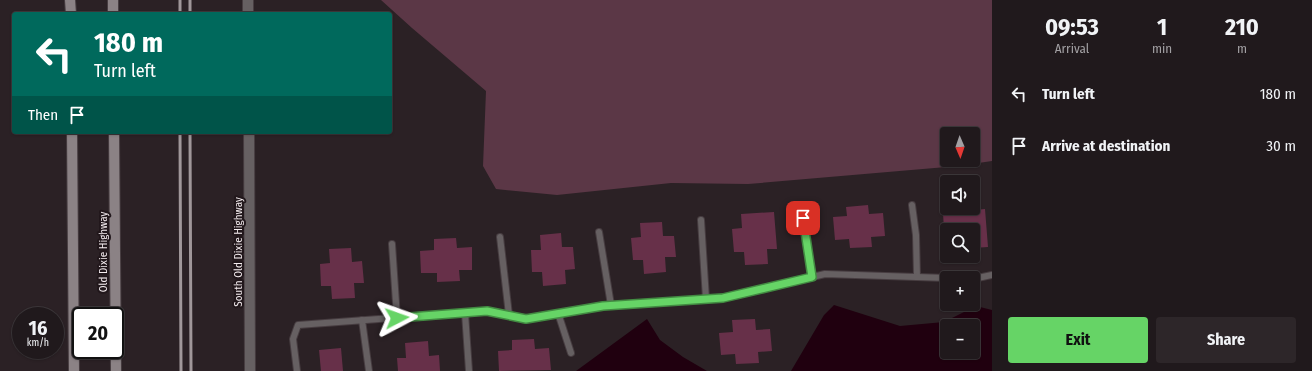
<!DOCTYPE html>
<html lang="en">
<head>
<meta charset="utf-8">
<style>
  :root { --surface:#20191c; --page:#2d2629; --text:#f1f3f6; --muted:#a2a0a3; --line:#3d383b; --accent:#66d466 }
  body { margin:0; font-family:"Fira Sans Condensed",sans-serif; background:var(--page); color:var(--text); height:100vh; display:flex; flex-direction:column; font-size:15px; white-space:nowrap }
  * { box-sizing:border-box; margin:0 }
  p { font-size:13px; color:var(--muted) }
  .icon { flex:none; width:22px; height:22px; fill:none; stroke:currentColor; stroke-width:2; stroke-linecap:round; stroke-linejoin:round }
  .map { position:relative; flex:1; overflow:hidden }
  .details { display:flex; flex-direction:column; background:var(--surface); width:320px }
  .details>* { flex:none }
  .top-card { position:absolute; left:12px; top:12px; width:380px; height:122px; border-radius:4px; box-shadow:0 1px 3px #0004,0 0 0 1px var(--line); background:#00695c; color:#fff; overflow:hidden }
  .needle { width:26px; rotate:178deg }
  .controls { position:absolute; left:940px; top:127px; display:grid; gap:8px }
  .controls a { display:grid; place-items:center; width:40px; height:40px; border-radius:4px; background:var(--surface); box-shadow:0 1px 3px #0004,0 0 0 1px var(--line); font-size:20px }
  .speed { position:absolute; left:12px; top:307px; display:flex; gap:8px; font-size:20px; font-weight:700; text-align:center }
  .speed>* { display:grid; place-content:center; width:52px; height:52px; border-radius:50%; background:var(--surface); box-shadow:0 1px 3px #0004,0 0 0 1px var(--line); line-height:1 }
  .speed small { font-size:10px; font-weight:400 }
  .speed .limit { border:2px solid #111; border-radius:6px; background:#fff; color:#111 }
  .pin { position:absolute; display:grid; place-items:center; width:34px; height:34px; color:#fff; margin:-17px; border-radius:8px; box-shadow:0 2px 6px #0006 }
  .me { position:absolute; width:44px; margin:-22px; rotate:86deg; stroke-linejoin:round; filter:drop-shadow(0 0 3px #0008) }
  .turn { display:flex; align-items:center; gap:14px; height:84px; padding:0 16px; font-size:18px }
  .turn .icon { width:52px; height:52px; stroke-width:2.5 }
  .turn b { display:block; font-size:28px; line-height:34px }
  .then { display:flex; align-items:center; height:38px; padding:0 16px; background:#0003; gap:8px; font-size:15px }
  .eta { display:flex; justify-content:space-evenly; align-items:center; height:68px; text-align:center }
  .eta b { font-size:24px; font-weight:700; line-height:28px }
  .action { display:flex; gap:8px; margin-top:auto; padding:8px 16px }
  .action a { flex:1; height:46px; border-radius:4px; background:var(--accent); color:#111; font-size:16px; font-weight:700; line-height:46px; text-align:center }
  .action a+a { background:var(--page); color:var(--text) }
  ul { padding:0; list-style:none }
  li { display:flex; align-items:center; gap:12px; height:52px; padding:0 16px }
  li div { flex:1 }
  li b { display:block; font-size:15px }
  li em { font-style:normal }
  main { display:flex; flex:1; min-height:0 }
  .map>svg:first-child { display:block }
</style>
</head>
<body>
<main>
<div class="map">
<svg width="992" height="371" viewBox="0 0 992 371">
  <rect width="100%" height="100%" fill="#2b2125"/>
  <path fill="#5b3746" fill-rule="evenodd" d="M381,0H992V161L958,166L748,184L671,183L557,195L496,189L483,166L486,91L412,28ZM947,134H973V160H947Z"/>
  <g fill="#20000f" fill-rule="evenodd">
    <path d="M834,305L900,326L944,322L976,306L992,310V371H791L824,315ZM947,326H973V352H947Z"/>
    <polygon points="647,319 660,340 683,357 707,371 576,371"/>
  </g>
  <g fill="#673049">
    <polygon points="868,205 869,214 883,213 885,236 871,237 872,247 850,248 849,239 835,240 833,217 847,216 846,207"/>
    <polygon points="953,208 975,208 975,210 985,209 988,247 973,248 973,230 944,230 943,213 953,212"/>
    <polygon points="774,212 777,249 767,249 768,264 745,265 744,252 734,252 732,229 742,228 741,214"/>
    <polygon points="662,222 663,236 674,236 676,257 665,257 666,272 644,274 643,260 633,260 631,238 641,237 640,223"/>
    <polygon points="561,233 562,247 573,247 575,269 565,270 566,284 543,286 542,272 532,272 531,250 541,250 540,235"/>
    <polygon points="456,238 457,248 472,247 472,270 459,270 460,281 437,282 437,273 421,273 420,251 434,250 434,239"/>
    <polygon points="351,248 352,262 362,261 364,283 354,283 355,298 332,299 331,286 321,286 320,264 330,263 329,249"/>
    <polygon points="755,319 756,330 770,329 772,351 758,352 759,363 736,364 735,354 721,355 719,333 733,332 732,320"/>
    <polygon points="534,339 535,349 549,348 551,370 499,371 498,351 512,350 512,340"/>
    <polygon points="428,341 429,356 439,355 440,371 398,371 397,358 406,358 405,343"/>
    <polygon points="341,348 343,371 321,371 319,350"/>
  </g>
  <g fill="none" stroke-linecap="round" stroke-linejoin="round">
    <g stroke="#473d41" stroke-width="8">
      <g id="service">
        <polyline points="912,205 916,235 917,277"/>
        <polyline points="803,217 812,277"/>
        <polyline points="701,220 706,299"/>
        <polyline points="599,232 611,305"/>
        <polyline points="500,237 509,315"/>
        <polyline points="392,244 397,318"/>
        <polyline points="973,279 992,275"/>
        <polyline points="465,313 469,371"/>
        <polyline points="558,313 571,353"/>
        <polyline points="362,320 369,371"/>
        <polyline points="297,371 293,339 298,325 487,311 526,319 603,306 723,298 825,274 947,278"/>
      </g>
    </g>
    <g stroke="#473d41" stroke-width="12">
      <g id="tertiary">
        <polyline points="248,0 248,14"/>
        <polyline points="249,132 250,371"/>
      </g>
    </g>
    <g stroke="#473d41" stroke-width="12">
      <g id="secondary">
        <polyline points="70,0 71,14"/>
        <polyline points="113,0 113,14"/>
        <polyline points="72,132 74,371"/>
        <polyline points="114,132 116,371"/>
      </g>
    </g>
    <use href="#service" stroke="#666062" stroke-width="6"/>
    <use href="#tertiary" stroke="#666062" stroke-width="10"/>
    <use href="#secondary" stroke="#8b8285" stroke-width="10"/>
    <g stroke="#a0979a" stroke-width="3">
      <polyline points="180,0 180,14"/>
      <polyline points="190,0 190,14"/>
      <polyline points="180,132 181,371"/>
      <polyline points="190,132 191,371"/>
    </g>
  </g>
  <g fill="none" stroke-linecap="round" stroke-linejoin="round">
    <g stroke="#428a42" stroke-width="10">
      <polyline id="route" points="397,318 487,311 526,319 603,306 723,298 812,277 803,218"/>
    </g>
    <use href="#route" stroke="#66d466" stroke-width="7"/>
  </g>
  <g text-anchor="middle" stroke-width="4" stroke-linejoin="round" paint-order="stroke">
    <g font-size="11" fill="#f4ecef" stroke="#21171b">
      <text transform="translate(103 252) rotate(-90)" y="4">Old Dixie Highway</text>
      <text transform="translate(238 252) rotate(-90)" y="4">South Old Dixie Highway</text>
    </g>
  </g>
</svg>
<div class="controls">
<a><svg class="needle" viewBox="-14 -14 28 28"><path d="M0-13l5 13h-10z" fill="#e53935"/><path d="M0 13l5-13h-10z" fill="#a2a0a3"/></svg></a>
<a><svg class="icon" aria-label="sound" viewBox="0 0 24 24"><path d="M4 9h4l5-4v14l-5-4H4zM17 9q2 3 0 6"/></svg></a>
<a><svg class="icon" aria-label="search" viewBox="0 0 24 24"><circle cx="10" cy="10" r="6"/><path d="M15 15l6 6"/></svg></a>
<a>+</a>
<a>−</a>
</div>
<div class="speed"><div>16<small>km/h</small></div><div class="limit">20</div></div>
<div class="pin" style="left:803px;top:218px;background:#d93025"><svg class="icon" aria-label="arrive" viewBox="0 0 24 24"><path d="M6 21V4h12l-3 4 3 4H6"/></svg></div>
<svg class="me" style="left:397px;top:318px" viewBox="-20 -20 40 40"><path d="M0-17L14 15 0 8-14 15z" fill="#66d466" stroke="#fff" stroke-width="4"/></svg>
<div class="top-card">
<div class="turn"><svg class="icon" aria-label="left" viewBox="0 0 24 24"><path d="M17 20v-9H6M10 6l-5 5 5 5"/></svg><div><b>180 m</b>Turn left</div></div>
<div class="then">Then<svg class="icon" aria-label="arrive" viewBox="0 0 24 24"><path d="M6 21V4h12l-3 4 3 4H6"/></svg></div>
</div>
</div>
<section class="details">
<div class="eta">
<div><b>09:53</b><p>Arrival</p></div>
<div><b>1</b><p>min</p></div>
<div><b>210</b><p>m</p></div>
</div>
<ul>
<li><svg class="icon" aria-label="left" viewBox="0 0 24 24"><path d="M17 20v-9H6M10 6l-5 5 5 5"/></svg><div><b>Turn left</b></div><em>180 m</em></li>
<li><svg class="icon" aria-label="arrive" viewBox="0 0 24 24"><path d="M6 21V4h12l-3 4 3 4H6"/></svg><div><b>Arrive at destination</b></div><em>30 m</em></li>
</ul>
<div class="action"><a>Exit</a><a>Share</a></div>
</section>
</main>
</body>
</html>
